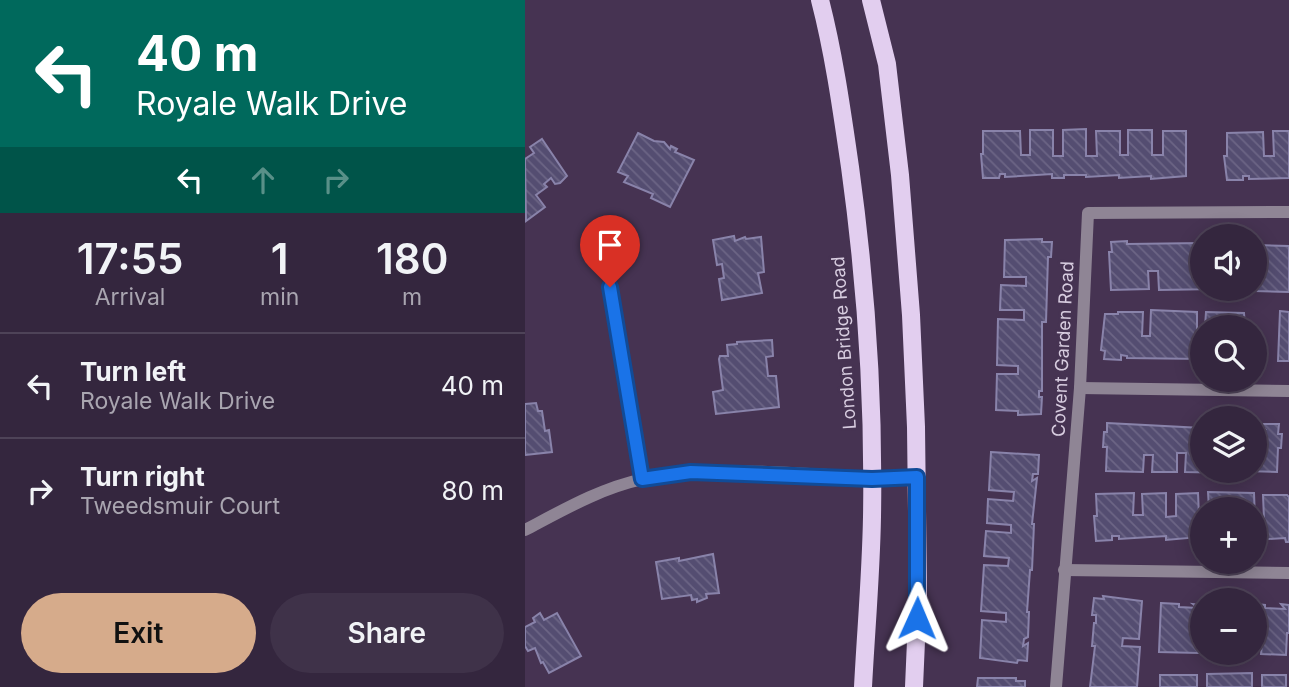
<!DOCTYPE html>
<html lang="en">
<head>
<meta charset="utf-8">
<style>
  :root { --surface:#34263e; --page:#3f3249; --text:#f1f3f6; --muted:#a9a5b0; --line:#4e4358; --accent:#d6ab8b }
  body { margin:0; font-family:Inter,sans-serif; background:var(--page); color:var(--text); height:100vh; display:flex; flex-direction:column; font-size:26px; white-space:nowrap }
  * { box-sizing:border-box; margin:0 }
  p { font-size:23px; color:var(--muted) }
  .icon { flex:none; width:38px; height:38px; fill:none; stroke:currentColor; stroke-width:2; stroke-linecap:round; stroke-linejoin:round }
  .map { position:relative; flex:1; overflow:hidden }
  .details { display:flex; flex-direction:column; background:var(--surface); width:525px }
  .details>* { flex:none }
  .guide { background:#00695c; color:#fff; overflow:hidden }
  .tools { position:absolute; left:665px; top:224px; display:grid; gap:14px }
  .tools a { display:grid; place-items:center; width:77px; height:77px; border-radius:50%; background:var(--surface); box-shadow:0 4px 18px #0003,0 0 0 2px var(--line); font-size:35px }
  .pin { position:absolute; display:grid; place-items:center; width:60px; height:60px; color:#fff; margin:-72px -30px; border-radius:50% 50% 50% 0; rotate:-45deg; box-shadow:0 0 7px #0007 }
  .pin .icon { rotate:45deg }
  .me { position:absolute; width:77px; margin:-38px; rotate:1deg; stroke-linejoin:round; filter:drop-shadow(0 0 5px #0008) }
  .turn { display:flex; align-items:center; gap:24px; height:147px; padding:0 21px; font-size:32px }
  .turn .icon { width:91px; height:91px; stroke-width:2.5 }
  .turn b { display:block; font-size:49px; line-height:60px }
  .lanes { display:flex; align-items:center; height:66px; padding:0 21px; background:#0003; justify-content:center; gap:35px; direction:ltr }
  .lanes .off { opacity:.35 }
  .eta { display:flex; justify-content:space-evenly; align-items:center; height:119px; text-align:center }
  .eta b { font-size:42px; font-weight:600; line-height:49px }
  .action { display:flex; gap:14px; margin-top:auto; padding:14px 21px }
  .action a { flex:1; height:80px; border-radius:42px; background:var(--accent); color:#111; font-size:28px; font-weight:600; line-height:80px; text-align:center }
  .action a+a { background:var(--page); color:var(--text) }
  ul { padding:0; list-style:none }
  li { display:flex; align-items:center; gap:21px; height:105px; padding:0 21px; border-top:2px solid var(--line) }
  li div { flex:1 }
  li b { display:block; font-size:26px }
  li em { font-style:normal }
  main { display:flex; flex:1; min-height:0 }
  .map>svg:first-child { display:block }
</style>
</head>
<body>
<main>
<section class="details">
<div class="guide">
<div class="turn"><svg class="icon" aria-label="left" viewBox="0 0 24 24"><path d="M17 20v-9H6M10 6l-5 5 5 5"/></svg><div><b>40 m</b>Royale Walk Drive</div></div>
<div class="lanes"><svg class="icon" aria-label="left" viewBox="0 0 24 24"><path d="M17 20v-9H6M10 6l-5 5 5 5"/></svg><svg class="icon off" aria-label="ahead" viewBox="0 0 24 24"><path d="M12 20V5M6 11l6-6 6 6"/></svg><svg class="icon off" aria-label="right" viewBox="0 0 24 24"><path d="M7 20v-9h11M14 6l5 5-5 5"/></svg></div>
</div>
<div class="eta">
<div><b>17:55</b><p>Arrival</p></div>
<div><b>1</b><p>min</p></div>
<div><b>180</b><p>m</p></div>
</div>
<ul>
<li><svg class="icon" aria-label="left" viewBox="0 0 24 24"><path d="M17 20v-9H6M10 6l-5 5 5 5"/></svg><div><b>Turn left</b><p>Royale Walk Drive</p></div><em>40 m</em></li>
<li><svg class="icon" aria-label="right" viewBox="0 0 24 24"><path d="M7 20v-9h11M14 6l5 5-5 5"/></svg><div><b>Turn right</b><p>Tweedsmuir Court</p></div><em>80 m</em></li>
</ul>
<div class="action"><a>Exit</a><a>Share</a></div>
</section>
<div class="map">
<svg width="764" height="687" viewBox="0 0 764 687">
  <defs>
    <pattern id="building-back-hatch" width="6" height="6" patternUnits="userSpaceOnUse" patternTransform="scale(1.75)"><rect width="6" height="6" fill="#544d71"/><path d="M-1 5l2 2M0 0l6 6M5-1l2 2" fill="none" stroke="#6c6585"/></pattern>
  </defs>
  <rect width="100%" height="100%" fill="#463352"/>
  <g fill="url(#building-back-hatch)" stroke="#8983aa" stroke-width="2">
    <polygon points="561,129 561,156 572,156 571,131 595,131 595,155 603,155 603,130 627,130 627,155 638,155 638,131 661,131 661,176 626,179 626,176 594,178 594,175 561,177 561,175 539,175 539,178 527,178 527,174 480,177 480,174 475,174 474,178 458,178 456,154 458,154 458,131 495,131 496,155 505,155 505,130 528,130 528,156 538,156 538,130"/>
    <polygon points="748,131 764,131 764,178 724,179 724,176 718,176 718,180 702,180 699,156 702,156 702,133 738,132 739,156 749,156"/>
    <polygon points="113,133 129,141 139,142 145,149 146,146 152,149 150,152 169,160 145,207 126,198 128,194 99,182 103,176 93,172"/>
    <polygon points="17,139 42,176 35,183 30,184 26,178 19,184 22,187 11,195 20,207 1,221 0,159 9,153 5,147"/>
    <polygon points="209,236 210,241 220,237 221,239 236,237 239,272 233,273 237,293 197,300 194,279 199,278 197,264 192,265 188,240"/>
    <polygon points="517,239 517,242 527,242 526,257 523,257 521,322 517,322 517,391 514,391 514,397 517,397 516,414 493,415 493,411 471,410 472,374 493,374 493,366 472,365 473,319 499,320 499,310 475,310 476,285 501,286 501,277 479,277 480,240"/>
    <polygon points="602,241 602,244 677,243 677,289 692,289 634,290 633,271 623,271 624,289 586,290 584,252 587,252 586,242"/>
    <polygon points="731,245 764,246 764,292 730,291"/>
    <polygon points="626,310 672,312 672,337 677,337 677,359 602,358 602,356 596,355 596,360 579,359 580,351 576,350 580,314 593,314 593,312 618,312 617,336 625,336"/>
    <polygon points="755,311 764,312 764,361 753,361"/>
    <polygon points="681,312 719,313 720,327 680,327"/>
    <polygon points="247,340 248,356 241,357 243,376 251,376 254,407 191,414 188,392 198,390 194,359 195,356 203,356 202,345 212,344 212,342"/>
    <polygon points="11,403 13,411 17,411 20,431 24,430 27,452 0,455 0,404"/>
    <polygon points="582,423 677,428 677,471 707,471 707,473 660,472 661,453 652,453 652,472 627,472 628,455 619,455 618,472 581,471 582,447 578,447 579,432 582,432"/>
    <polygon points="736,424 754,424 753,434 757,434 756,448 753,448 752,472 720,471 730,471 730,429 740,429"/>
    <polygon points="466,452 514,455 513,474 508,474 507,481 512,478 507,524 509,524 507,570 505,570 502,612 504,612 503,637 499,639 498,646 503,643 502,661 493,660 492,663 455,658 457,620 481,622 481,613 456,611 459,565 483,566 484,558 459,556 461,531 486,533 486,525 462,523 463,499 488,501 489,492 464,490"/>
    <polygon points="683,492 729,493 730,519 739,519 738,495 762,495 764,497 764,542 761,542 760,538 730,540 730,509 684,509"/>
    <polygon points="609,493 608,515 618,515 617,494 641,493 641,517 651,516 651,494 673,493 674,516 677,516 677,540 674,540 674,537 641,540 641,536 594,539 594,536 587,536 587,540 571,541 569,516 572,516 571,494"/>
    <polygon points="188,554 194,593 181,594 182,598 172,602 172,599 167,600 166,595 137,599 131,562 154,558 154,561"/>
    <polygon points="578,596 617,601 614,639 598,638 597,646 615,647 612,687 565,687 570,646 567,646 569,623 571,623 571,615 567,615 569,598 579,599"/>
    <polygon points="636,603 654,604 654,607 673,608 668,604 677,605 677,632 674,632 673,653 634,652"/>
    <polygon points="730,604 740,605 740,608 760,609 756,604 764,605 764,633 762,633 761,655 736,654 738,634 730,634"/>
    <polygon points="15,613 19,620 32,613 56,656 24,673 18,662 16,663 10,648 3,651 0,646 0,627 10,622 8,618"/>
    <polygon points="727,673 727,687 682,687 682,674"/>
    <rect x="635" y="675" width="37" height="12"/>
    <rect x="737" y="675" width="24" height="12"/>
    <polygon points="453,678 491,678 491,681 500,681 500,687 452,687"/>
  </g>
  <g fill="none" stroke-linecap="round" stroke-linejoin="round">
    <g stroke="#8f8595" stroke-width="12">
      <polyline points="85,287 117,479"/>
      <polyline points="555,388 764,391"/>
      <path d="M0,530C38,510 76,488 118,479C208,461 301,480 392,477"/>
      <polyline points="539,570 764,573"/>
      <polyline points="531,687 555,388 563,213 764,212"/>
    </g>
    <g stroke="#e2ceef" stroke-width="18">
      <path d="M295,0C309,54 317,112 325,167C341,283 349,401 347,517C346,574 341,630 338,687"/>
      <polyline points="346,0 362,64 375,175 386,315 391,427 393,595 389,687"/>
    </g>
  </g>
  <g fill="none" stroke-linecap="round" stroke-linejoin="round">
    <g stroke="#114b97" stroke-width="18">
      <polyline id="route" points="85,287 117,479 166,472 347,479 392,477 392,618"/>
    </g>
    <use href="#route" stroke="#1a73e8" stroke-width="12"/>
  </g>
  <g text-anchor="middle" stroke-width="5" stroke-linejoin="round" paint-order="stroke">
    <g font-size="18" fill="#d7ccdf" stroke="#463352">
      <text transform="translate(319 343) rotate(-94)" y="6">London Bridge Road</text>
      <text transform="translate(538 349) rotate(-87)" y="6">Covent Garden Road</text>
    </g>
  </g>
</svg>
<div class="tools">
<a><svg class="icon" aria-label="sound" viewBox="0 0 24 24"><path d="M4 9h4l5-4v14l-5-4H4zM17 9q2 3 0 6"/></svg></a>
<a><svg class="icon" aria-label="search" viewBox="0 0 24 24"><circle cx="10" cy="10" r="6"/><path d="M15 15l6 6"/></svg></a>
<a><svg class="icon" aria-label="layers" viewBox="0 0 24 24"><path d="M12 4l9 5-9 5-9-5zM3 14l9 5 9-5"/></svg></a>
<a>+</a>
<a>−</a>
</div>
<div class="pin" style="left:85px;top:287px;background:#d93025"><svg class="icon" aria-label="arrive" viewBox="0 0 24 24"><path d="M6 21V4h12l-3 4 3 4H6"/></svg></div>
<svg class="me" style="left:392px;top:618px" viewBox="-20 -20 40 40"><path d="M0-17L14 15 0 8-14 15z" fill="#1a73e8" stroke="#fff" stroke-width="4"/></svg>
</div>
</main>
</body>
</html>
